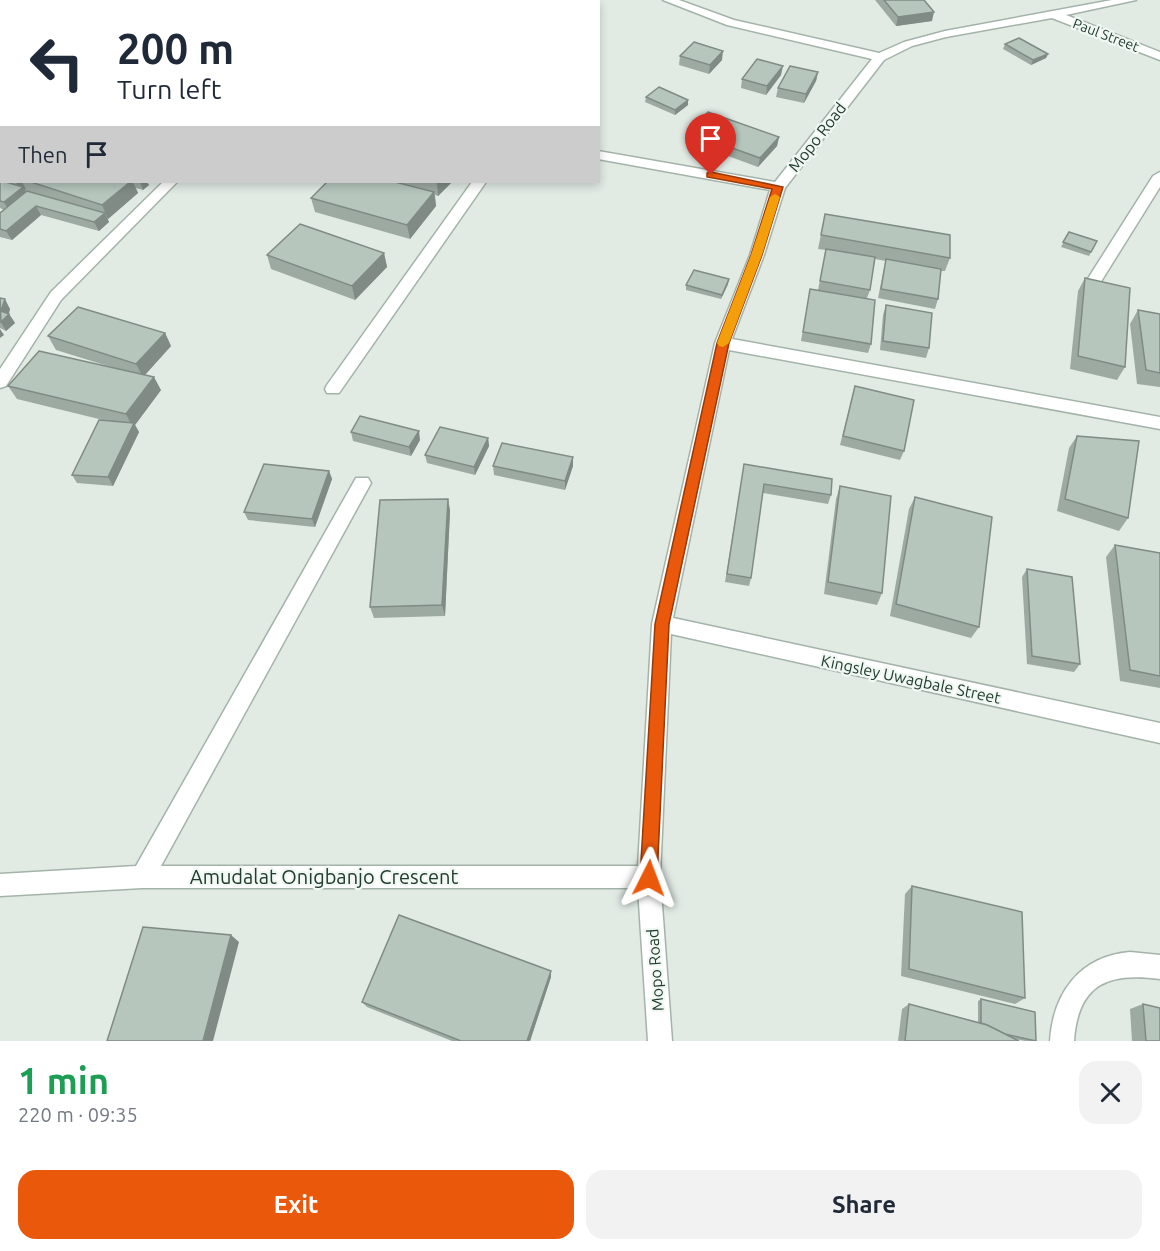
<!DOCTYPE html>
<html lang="en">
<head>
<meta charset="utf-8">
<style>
  :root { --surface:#fff; --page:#f2f2f3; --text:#1f2937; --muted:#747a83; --accent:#ea580c }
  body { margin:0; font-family:Ubuntu,sans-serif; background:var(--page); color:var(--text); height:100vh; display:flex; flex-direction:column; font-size:22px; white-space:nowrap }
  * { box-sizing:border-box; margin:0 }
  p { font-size:20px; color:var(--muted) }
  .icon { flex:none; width:33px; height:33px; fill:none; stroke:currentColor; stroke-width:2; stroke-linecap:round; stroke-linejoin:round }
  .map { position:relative; height:1041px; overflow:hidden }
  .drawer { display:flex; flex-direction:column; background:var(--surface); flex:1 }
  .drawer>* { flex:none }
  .banner { position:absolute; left:0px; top:0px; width:600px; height:183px; box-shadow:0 3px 9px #0003; background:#fff; color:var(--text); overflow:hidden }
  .pin { position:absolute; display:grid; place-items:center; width:51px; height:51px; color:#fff; margin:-62px -26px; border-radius:50% 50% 50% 0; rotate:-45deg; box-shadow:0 0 6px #0007 }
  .pin .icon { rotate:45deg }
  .me { position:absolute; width:66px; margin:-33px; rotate:3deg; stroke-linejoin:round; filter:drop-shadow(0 0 4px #0008) }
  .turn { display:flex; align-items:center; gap:21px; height:126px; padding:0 18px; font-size:27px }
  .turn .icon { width:78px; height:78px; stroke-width:2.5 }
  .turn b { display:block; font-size:42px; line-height:51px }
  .then { display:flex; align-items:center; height:57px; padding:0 18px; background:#0003; gap:12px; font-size:22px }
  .round { display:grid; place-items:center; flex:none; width:63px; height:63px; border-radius:18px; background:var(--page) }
  .summary { display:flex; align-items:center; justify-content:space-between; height:102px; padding:0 18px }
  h1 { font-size:36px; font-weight:600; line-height:45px; color:#1e9e55 }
  .button { display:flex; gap:12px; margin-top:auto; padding:12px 18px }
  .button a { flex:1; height:69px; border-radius:18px; background:var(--accent); color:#fff; font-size:24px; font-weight:600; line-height:69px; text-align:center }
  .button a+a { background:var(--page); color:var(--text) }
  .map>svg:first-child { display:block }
</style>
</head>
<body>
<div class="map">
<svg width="1160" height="1041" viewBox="0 0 1160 1041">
  <rect width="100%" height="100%" fill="#e1ebe4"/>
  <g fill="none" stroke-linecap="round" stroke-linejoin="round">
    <g stroke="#a4b3a9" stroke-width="3">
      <g id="minor">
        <polygon points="110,0 122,0 109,2"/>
        <polygon points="322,0 338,0 339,2 323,2"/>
        <polygon points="372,0 384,0 372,2"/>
        <polygon points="663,0 679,0 734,20 879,53 904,42 945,31 1112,0 1136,0 1066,15 1160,52 1160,60 1052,18 946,37 912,46 884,60 785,188 764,255 732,339 1160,417 1160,429 729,350 673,618 1160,723 1160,743 671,634 660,877 672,1041 648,1041 638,888 142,888 0,896 0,874 136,866 356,478 368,478 371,483 161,866 638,866 652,624 715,343 750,255 770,190 598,159 598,151 775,182 872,59 727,25"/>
        <polygon points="2,90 2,98 0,99 0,91"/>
        <polygon points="1160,172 1160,187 1097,288 1087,288 1085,284 1087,280 1153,176"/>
        <polygon points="163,182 177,182 61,300 6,386 0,388 0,369 51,292"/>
        <polygon points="472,182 486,182 339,393 327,393 325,389 327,385"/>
        <path d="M1130,952L1160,955V979C1109,972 1078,983 1074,1041H1050C1053,993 1080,956 1130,952Z"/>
      </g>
    </g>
    <use href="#minor" fill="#fff" fill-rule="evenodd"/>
  </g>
  <g fill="#9daaa2">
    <polygon points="486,0 513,0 510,2 490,2"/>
    <polygon points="875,0 924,0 932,21 896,26"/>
    <polygon points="2,8 2,38 0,38 0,9"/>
    <polygon points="1005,44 1048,54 1046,58 1031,65 1003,49"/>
    <polygon points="680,56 722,60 709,74 679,65"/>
    <polygon points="818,72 816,81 804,103 776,97 778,88"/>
    <polygon points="781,75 766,95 741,88 742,79"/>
    <polygon points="646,97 688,100 688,105 675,115 645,102"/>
    <polygon points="688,132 779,137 777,146 758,167 687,141"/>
    <polygon points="0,154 2,155 2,182 147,182 149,185 143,190 136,188 138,193 108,219 107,218 109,222 99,231 41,215 12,240 0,237 0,213 4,210 0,208"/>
    <polygon points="327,182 452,182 438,196 435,195 436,206 410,239 315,212 311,198"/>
    <polygon points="825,214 950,258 945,271 941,271 938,299 935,309 878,298 884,268 886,261 875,259 870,290 867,298 871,344 868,353 801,341 810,289 818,290 826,250 818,249"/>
    <polygon points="1069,232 1097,241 1089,256 1061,247"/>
    <polygon points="384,253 387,267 355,300 271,269 267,255"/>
    <polygon points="1085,278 1125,367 1117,380 1070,369 1078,291"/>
    <polygon points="728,284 721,299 686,290 686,285"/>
    <polygon points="0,298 10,309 9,314 15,323 6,331 0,328"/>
    <polygon points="886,305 929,348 926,358 880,350 883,315"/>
    <polygon points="1138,310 1160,314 1160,387 1137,384 1130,324"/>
    <polygon points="165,333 171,346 145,375 161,390 135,425 139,432 113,486 77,483 72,475 107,421 17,399 8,386 111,367 56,350 48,336"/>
    <polygon points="855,386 904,451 900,460 840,445"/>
    <polygon points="351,432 420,440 411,456 353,441"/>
    <polygon points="1077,436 1128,518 1119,531 1057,511 1069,448"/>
    <polygon points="488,438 489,446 475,475 427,463 425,455"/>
    <polygon points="744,464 831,495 828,504 763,493 751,578 749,586 725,582"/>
    <polygon points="493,466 573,466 565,490 494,475"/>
    <polygon points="329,471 332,479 315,527 248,520 244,512"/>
    <polygon points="840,486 882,593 877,605 824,594 836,499"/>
    <polygon points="915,497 979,627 971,638 890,616 909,509"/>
    <polygon points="448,499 450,511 445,616 374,618 370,607"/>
    <polygon points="1115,545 1160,553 1160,688 1120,681 1106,557"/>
    <polygon points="1027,569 1080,664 1074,672 1027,664 1022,577"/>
    <polygon points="912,886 1025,998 1015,1004 901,976 905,894"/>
    <polygon points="551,971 551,977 530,1041 452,1041 367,1007 362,1002"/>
    <polygon points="981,999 1035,1041 1025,1041 1015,1039 1019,1041 898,1041 902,1009 909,1004 978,1022 978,1001"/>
    <polygon points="1143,1004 1160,1041 1132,1041 1130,1009"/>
  </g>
  <g fill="#7f8b84">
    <polygon points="934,12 932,21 896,26 898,17"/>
    <polygon points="723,51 722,60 709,74 710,65"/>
    <polygon points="1048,54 1046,58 1031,65 1033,60"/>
    <polygon points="783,66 781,75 766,95 767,86"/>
    <polygon points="818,72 816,81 804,103 806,94"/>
    <polygon points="688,100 688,105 675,115 675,110"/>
    <polygon points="779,137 777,146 758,167 760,158"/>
    <polygon points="19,182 22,182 26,189 25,190 28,197 9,211 4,202 20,190 16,183"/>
    <polygon points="130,182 133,182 138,193 108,219 102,205"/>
    <polygon points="140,182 147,182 149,185 143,190"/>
    <polygon points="438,182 452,182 438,196 437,183"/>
    <polygon points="434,192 436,206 410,239 407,225"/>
    <polygon points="36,206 41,215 12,240 6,231"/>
    <polygon points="105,213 109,222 99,231 94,222"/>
    <polygon points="384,253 387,267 355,300 352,286"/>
    <polygon points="729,279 728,284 721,299 722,295"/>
    <polygon points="5,299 10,309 8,315 9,314 15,323 6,331 1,322 1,311"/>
    <polygon points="0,329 4,335 0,338"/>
    <polygon points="165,333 171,346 143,377 136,364"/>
    <polygon points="154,377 161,390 135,425 139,432 113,486 108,477 132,426 126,414"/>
    <polygon points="419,431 420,440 411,456 409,447"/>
    <polygon points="488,438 489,446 475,475 474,467"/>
    <polygon points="573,457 573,466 565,490 565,481"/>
    <polygon points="329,471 332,479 315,527 312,519"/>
    <polygon points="448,499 450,511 445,616 442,605"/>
    <polygon points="231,935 239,942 213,1041 203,1041"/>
    <polygon points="551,971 551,977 530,1041 527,1041"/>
  </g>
  <g fill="#b6c6bc" stroke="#7f8b84" stroke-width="1.5">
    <polygon points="473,0 484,0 489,2 472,2"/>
    <polygon points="884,0 924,0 934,12 898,17"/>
    <polygon points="2,8 2,30 0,30 0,9"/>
    <polygon points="1019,38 1048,54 1033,60 1005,44"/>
    <polygon points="694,42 723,51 710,65 680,56"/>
    <polygon points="757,59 783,66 767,86 742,79"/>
    <polygon points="790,66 818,72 806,94 778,88"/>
    <polygon points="659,87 688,100 675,110 646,97"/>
    <polygon points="708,112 779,137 760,158 688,132"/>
    <polygon points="0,154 2,155 2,178 0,178"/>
    <polygon points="0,180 2,180 2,182 6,182 23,187 4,202 0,201"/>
    <polygon points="31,182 130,182 102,205"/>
    <polygon points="327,182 395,182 434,192 407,225 311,198"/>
    <polygon points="27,191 105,213 94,222 36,206 6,231 0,229 0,213"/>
    <polygon points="825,214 950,235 950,258 821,235"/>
    <polygon points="300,224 384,253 352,286 267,255"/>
    <polygon points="1069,232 1097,241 1091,252 1063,242"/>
    <polygon points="826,249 875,257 870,290 820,281"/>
    <polygon points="886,259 941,269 938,299 881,289"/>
    <polygon points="694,270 729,279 722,295 686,285"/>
    <polygon points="1085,278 1130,288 1125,367 1078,356"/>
    <polygon points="810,289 875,300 871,344 803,332"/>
    <polygon points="0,298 5,299 1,311 9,314 1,322"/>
    <polygon points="886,305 932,313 929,348 883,341"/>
    <polygon points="78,307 165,333 136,364 48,336"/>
    <polygon points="1138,310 1160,314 1160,373 1146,370"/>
    <polygon points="39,351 154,377 126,414 8,386"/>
    <polygon points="855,386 914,400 904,451 843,436"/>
    <polygon points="360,416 419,431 409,447 351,432"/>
    <polygon points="99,420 134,423 108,477 72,475"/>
    <polygon points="440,427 488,438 474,467 425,455"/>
    <polygon points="1077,436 1139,441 1128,518 1065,499"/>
    <polygon points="502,443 573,457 565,481 493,466"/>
    <polygon points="264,464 329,471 312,519 244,512"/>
    <polygon points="744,464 832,479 831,495 764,484 751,578 727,574"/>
    <polygon points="840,486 891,496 882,593 828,582"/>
    <polygon points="915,497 992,517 979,627 896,604"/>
    <polygon points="448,499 442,605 370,607 380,500"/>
    <polygon points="1115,545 1160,553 1160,676 1130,670"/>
    <polygon points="1027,569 1072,577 1080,664 1032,656"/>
    <polygon points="912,886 1022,912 1025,998 909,969"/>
    <polygon points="399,915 551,971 527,1041 461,1041 362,1002"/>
    <polygon points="143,927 231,935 203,1041 107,1041"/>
    <polygon points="981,999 1035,1012 1036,1041 1005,1034 987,1025 981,1023"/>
    <polygon points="909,1004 987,1025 1019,1041 905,1041"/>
    <polygon points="1143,1004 1160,1008 1160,1041 1146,1041"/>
  </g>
  <polygon fill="#ea580c" stroke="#983908" stroke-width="1.5" points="711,172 783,187 762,255 729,343 669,624 657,878 655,884 649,886 643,884 640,878 655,624 717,343 751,255 772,189 707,177 707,173"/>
  <polygon fill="#f59e0b" points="775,194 780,197 762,255 729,343 723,347 719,346 717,343 751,255 770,197"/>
  <g text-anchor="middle" stroke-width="4.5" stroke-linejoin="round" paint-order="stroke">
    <g font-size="14" fill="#213c2d" stroke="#f1f8f3">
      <text transform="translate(1106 35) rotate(21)" y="5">Paul Street</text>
    </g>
    <g font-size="16" fill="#213c2d" stroke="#f1f8f3">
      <text transform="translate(817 137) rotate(-52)" y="6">Mopo Road</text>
      <text transform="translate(911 679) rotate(12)" y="6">Kingsley Uwagbale Street</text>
      <text transform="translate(655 970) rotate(-94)" y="6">Mopo Road</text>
    </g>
    <g font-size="20" fill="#213c2d" stroke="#f1f8f3">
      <text x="324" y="884">Amudalat Onigbanjo Crescent</text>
    </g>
  </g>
</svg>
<div class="pin" style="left:711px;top:175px;background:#d93025"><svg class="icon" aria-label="arrive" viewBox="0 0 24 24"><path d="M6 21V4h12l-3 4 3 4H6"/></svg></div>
<svg class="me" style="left:649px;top:878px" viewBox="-20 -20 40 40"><path d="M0-17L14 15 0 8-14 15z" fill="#ea580c" stroke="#fff" stroke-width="4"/></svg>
<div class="banner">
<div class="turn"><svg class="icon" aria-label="left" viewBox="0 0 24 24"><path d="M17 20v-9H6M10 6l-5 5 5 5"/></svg><div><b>200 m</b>Turn left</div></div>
<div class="then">Then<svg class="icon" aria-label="arrive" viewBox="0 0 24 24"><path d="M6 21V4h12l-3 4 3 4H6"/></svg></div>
</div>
</div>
<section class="drawer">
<div class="summary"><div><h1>1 min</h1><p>220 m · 09:35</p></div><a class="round"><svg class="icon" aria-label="close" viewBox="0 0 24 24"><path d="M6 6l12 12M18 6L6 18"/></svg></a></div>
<div class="button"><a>Exit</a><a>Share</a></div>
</section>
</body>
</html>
